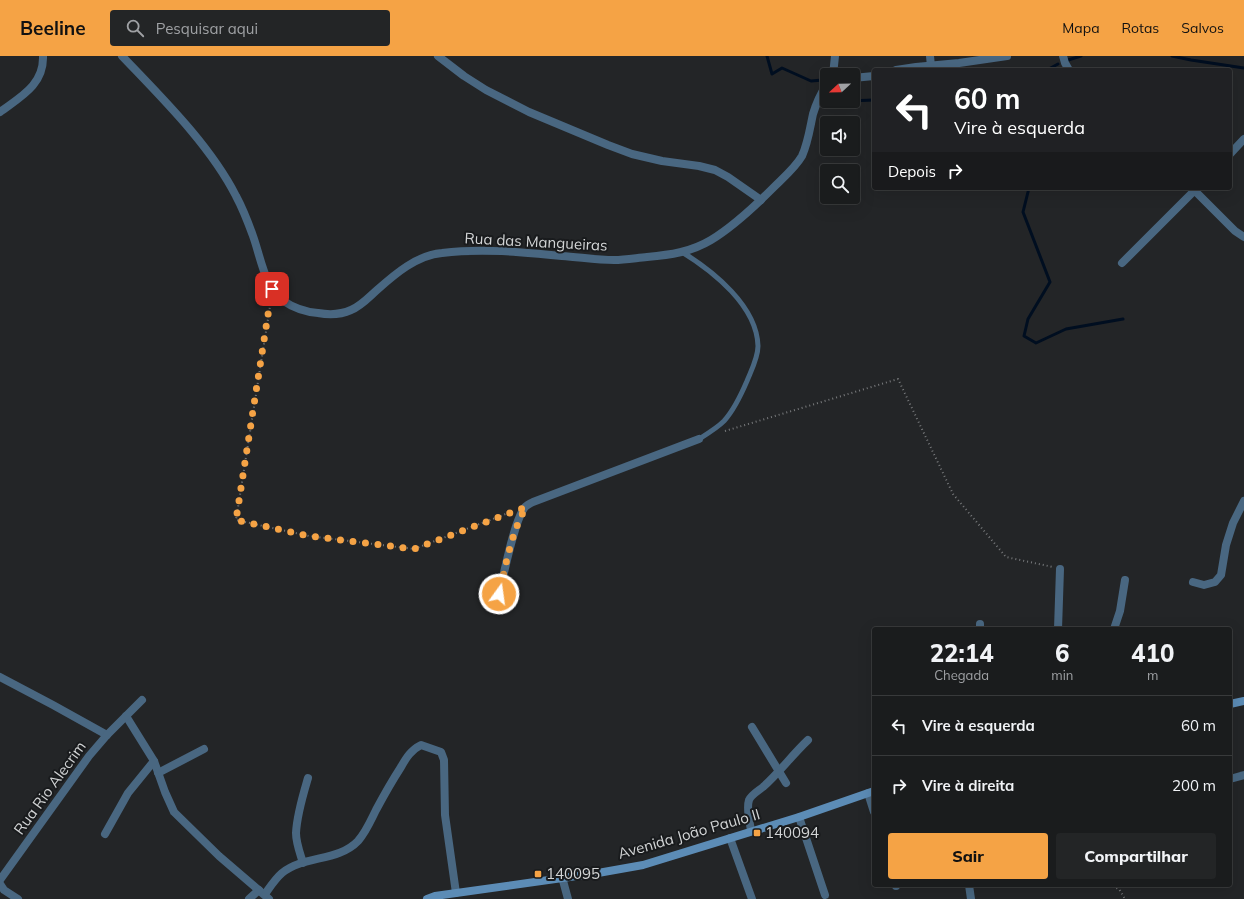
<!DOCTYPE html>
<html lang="pt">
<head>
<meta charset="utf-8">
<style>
  :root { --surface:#1a1c1d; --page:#232526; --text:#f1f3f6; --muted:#9fa1a4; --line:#383a3b; --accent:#f5a345 }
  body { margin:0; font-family:Mulish,sans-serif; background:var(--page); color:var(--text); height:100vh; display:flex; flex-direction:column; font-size:15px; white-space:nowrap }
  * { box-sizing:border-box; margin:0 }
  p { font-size:13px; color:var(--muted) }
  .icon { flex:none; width:22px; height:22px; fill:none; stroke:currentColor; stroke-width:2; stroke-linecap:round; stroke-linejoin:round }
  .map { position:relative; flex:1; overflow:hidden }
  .details { position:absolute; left:872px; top:571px; width:360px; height:260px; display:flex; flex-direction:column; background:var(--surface); border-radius:4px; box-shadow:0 4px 16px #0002,0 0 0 1px var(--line) }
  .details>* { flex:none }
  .banner { position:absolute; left:872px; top:12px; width:360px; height:122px; border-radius:4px; box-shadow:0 4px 16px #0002,0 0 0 1px var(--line); background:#202124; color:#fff; overflow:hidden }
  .needle { width:26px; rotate:248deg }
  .buttons { position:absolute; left:820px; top:12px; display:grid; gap:8px }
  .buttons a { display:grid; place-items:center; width:40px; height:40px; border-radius:4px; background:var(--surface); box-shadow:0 4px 16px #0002,0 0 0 1px var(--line); font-size:20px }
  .pin { position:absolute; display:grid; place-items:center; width:34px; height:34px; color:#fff; margin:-17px; border-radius:8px; box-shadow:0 2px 6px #0006 }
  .me { position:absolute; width:44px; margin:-22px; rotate:14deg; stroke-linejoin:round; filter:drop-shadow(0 0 3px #0008) }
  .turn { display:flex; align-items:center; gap:14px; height:84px; padding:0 16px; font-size:18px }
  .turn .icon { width:52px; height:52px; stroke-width:2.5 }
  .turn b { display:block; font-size:28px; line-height:34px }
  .then { display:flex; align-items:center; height:38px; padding:0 16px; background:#0003; gap:8px; font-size:15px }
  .eta { display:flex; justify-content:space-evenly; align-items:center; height:68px; text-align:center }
  .eta b { font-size:24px; font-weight:800; line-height:28px }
  .action { display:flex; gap:8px; margin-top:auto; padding:8px 16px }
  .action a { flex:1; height:46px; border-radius:4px; background:var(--accent); color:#111; font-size:16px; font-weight:800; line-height:46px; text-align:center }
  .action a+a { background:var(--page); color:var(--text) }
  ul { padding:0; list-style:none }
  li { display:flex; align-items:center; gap:12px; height:60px; padding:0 16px; border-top:1px solid var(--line) }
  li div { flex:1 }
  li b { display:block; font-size:15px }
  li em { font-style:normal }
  header { display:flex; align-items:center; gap:24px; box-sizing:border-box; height:56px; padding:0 20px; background:var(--accent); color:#111 }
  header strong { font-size:19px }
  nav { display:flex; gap:22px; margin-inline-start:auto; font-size:14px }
  .search { width:280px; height:36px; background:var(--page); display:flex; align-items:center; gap:10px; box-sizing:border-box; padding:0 14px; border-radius:4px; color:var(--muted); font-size:15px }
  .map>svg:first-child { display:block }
</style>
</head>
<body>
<header>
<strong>Beeline</strong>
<div class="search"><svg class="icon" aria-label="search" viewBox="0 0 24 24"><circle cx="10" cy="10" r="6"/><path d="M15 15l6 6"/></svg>Pesquisar aqui</div>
<nav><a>Mapa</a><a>Rotas</a><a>Salvos</a></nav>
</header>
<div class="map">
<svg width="1244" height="843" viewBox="0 0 1244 843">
  <rect width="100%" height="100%" fill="#232527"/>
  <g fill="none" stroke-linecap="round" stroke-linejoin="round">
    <g stroke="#000e20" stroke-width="3">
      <polyline points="767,0 772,18 782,12 811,25 823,24"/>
      <polyline points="1172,0 1191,4 1244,12"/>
      <polyline points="1068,4 1081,0"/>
      <polyline points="1047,14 1058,8"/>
      <polyline points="848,45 874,44"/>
      <polyline points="1029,132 1023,156 1050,226 1028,263 1024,280 1036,287 1066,273 1123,263"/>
    </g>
    <g stroke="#787a7c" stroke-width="2" stroke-dasharray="1 3" stroke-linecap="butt">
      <polyline points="271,244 236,464 309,480 414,493 511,456"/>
      <polyline points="725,375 898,323 953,438 1006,501 1053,511"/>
      <polyline points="1109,829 1119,833 1125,843"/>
    </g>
    <path stroke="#496781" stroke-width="5" d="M682,196C713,215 757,250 758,290C758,302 751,315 747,325C741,339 734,354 724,365C717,372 707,378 699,383"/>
    <g stroke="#496781" stroke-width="8">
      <path d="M122,0C162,42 210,89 236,140C243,153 248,166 253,180C260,199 265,232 282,244C292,251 305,256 318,257C329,259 340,259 351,254C361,250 369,241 377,234C395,218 417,199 442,197C482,192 522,196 562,200C579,201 596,204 614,204C625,204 636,202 647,201C670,199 691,196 711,184C734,170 754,151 773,132C783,122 795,112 802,100C808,87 810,72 813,58C816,48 821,37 827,28"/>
      <polyline points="438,0 464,20 486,34 529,56 608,89 632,98 662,105 699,110 715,114 728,121 761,144"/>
      <polyline points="930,0 931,10"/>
      <polyline points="1063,0 1065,7 1069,14"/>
      <polyline points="896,14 916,11 959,7 1007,0"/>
      <polyline points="833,19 835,0"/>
      <polyline points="853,22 874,20"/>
      <path d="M0,56C20,41 44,29 43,0"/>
      <polyline points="1230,98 1244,83"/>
      <polyline points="1192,132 1235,175 1244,181"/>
      <polyline points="1122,207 1197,132"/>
      <polyline points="1193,526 1204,529 1215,526 1221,519 1226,489 1233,467 1244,445"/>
      <path d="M499,538C504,519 514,464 525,451C527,449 531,447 533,446L699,383"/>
      <polyline points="980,573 980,568"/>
      <polyline points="1058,573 1060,513"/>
      <polyline points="1114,573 1120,555 1125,524"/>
      <polyline points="0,621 53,649 107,679"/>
      <polyline points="126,660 154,705 165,736 174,756 219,800 269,843"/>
      <polyline points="752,671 786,727"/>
      <polyline points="158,717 204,693"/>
      <polyline points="1230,723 1244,719"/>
      <polyline points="868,737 874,756"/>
      <polyline points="799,761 825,839"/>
      <path d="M751,775C750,766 746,753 749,744C751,739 758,735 763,731C779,717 792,699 808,684"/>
      <polyline points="105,778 128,737 154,705"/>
      <polyline points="730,782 752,843"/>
      <path d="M303,807C300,797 296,787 296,777C297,758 303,739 308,722"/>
      <polyline points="562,821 568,843"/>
      <polyline points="0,824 89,700 107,679 142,644"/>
      <polyline points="0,828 4,834 18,843"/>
      <polyline points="896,829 896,830"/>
      <polyline points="969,829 971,843"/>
      <path d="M265,838C270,831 275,823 282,817C304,799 338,806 358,785C366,776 371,764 376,754C384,739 392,725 401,711C406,702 411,694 421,689L441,696L444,704L445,759L456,837"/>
      <polyline points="249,843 259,834"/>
    </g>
    <g stroke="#5c8cb6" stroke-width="8">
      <polyline points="1230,648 1244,645"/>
      <polyline points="427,843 435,840 598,817 643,809 799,761 874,735"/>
    </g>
  </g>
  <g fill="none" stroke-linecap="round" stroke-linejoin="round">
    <path stroke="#f5a345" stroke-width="7" stroke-dasharray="0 12.6" d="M272,233L236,464L309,480L414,493L526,451C511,477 506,509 499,538"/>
  </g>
  <g fill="#f5a345" stroke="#191b1d" stroke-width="1.5">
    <rect x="753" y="773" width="8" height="8" rx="2"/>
    <rect x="534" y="814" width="8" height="8" rx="2"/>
  </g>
  <g text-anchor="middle" stroke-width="4" stroke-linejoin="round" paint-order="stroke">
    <g font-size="15" fill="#d2d4d5" stroke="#191b1d">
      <text transform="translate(536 186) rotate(3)" y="5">Rua das Mangueiras</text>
      <text transform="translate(50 732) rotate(-54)" y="5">Rua Rio Alecrim</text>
      <text transform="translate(689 778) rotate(-16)" y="5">Avenida João Paulo II</text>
    </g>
    <g font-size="15" fill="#d2d4d5" stroke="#191b1d" text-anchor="start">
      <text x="765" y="782">140094</text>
      <text x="546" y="823">140095</text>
    </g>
  </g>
</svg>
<div class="buttons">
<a><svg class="needle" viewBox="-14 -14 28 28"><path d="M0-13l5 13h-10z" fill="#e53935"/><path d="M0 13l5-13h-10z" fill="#9fa1a4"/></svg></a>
<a><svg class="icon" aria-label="sound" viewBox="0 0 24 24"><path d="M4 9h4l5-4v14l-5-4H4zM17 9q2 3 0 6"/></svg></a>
<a><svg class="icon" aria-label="search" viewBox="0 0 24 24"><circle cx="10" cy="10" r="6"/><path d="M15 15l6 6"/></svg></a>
</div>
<div class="pin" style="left:272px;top:233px;background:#d93025"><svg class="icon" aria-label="arrive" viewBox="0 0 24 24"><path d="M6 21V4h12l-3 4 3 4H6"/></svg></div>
<svg class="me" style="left:499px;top:538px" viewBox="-20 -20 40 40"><circle r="17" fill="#f5a345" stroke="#fff" stroke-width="3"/><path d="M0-11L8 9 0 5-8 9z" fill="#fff"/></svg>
<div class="banner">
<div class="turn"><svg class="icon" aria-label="left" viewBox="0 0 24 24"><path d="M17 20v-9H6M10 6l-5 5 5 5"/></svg><div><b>60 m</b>Vire à esquerda</div></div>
<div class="then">Depois<svg class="icon" aria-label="right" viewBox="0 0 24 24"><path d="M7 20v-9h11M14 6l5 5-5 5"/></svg></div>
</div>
<section class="details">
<div class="eta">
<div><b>22:14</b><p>Chegada</p></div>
<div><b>6</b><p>min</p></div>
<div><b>410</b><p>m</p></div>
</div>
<ul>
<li><svg class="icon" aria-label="left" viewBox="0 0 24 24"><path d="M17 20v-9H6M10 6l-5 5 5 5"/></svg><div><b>Vire à esquerda</b></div><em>60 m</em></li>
<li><svg class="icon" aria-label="right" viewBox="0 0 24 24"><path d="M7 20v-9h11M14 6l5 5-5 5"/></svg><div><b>Vire à direita</b></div><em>200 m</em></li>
</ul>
<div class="action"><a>Sair</a><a>Compartilhar</a></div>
</section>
</div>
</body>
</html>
